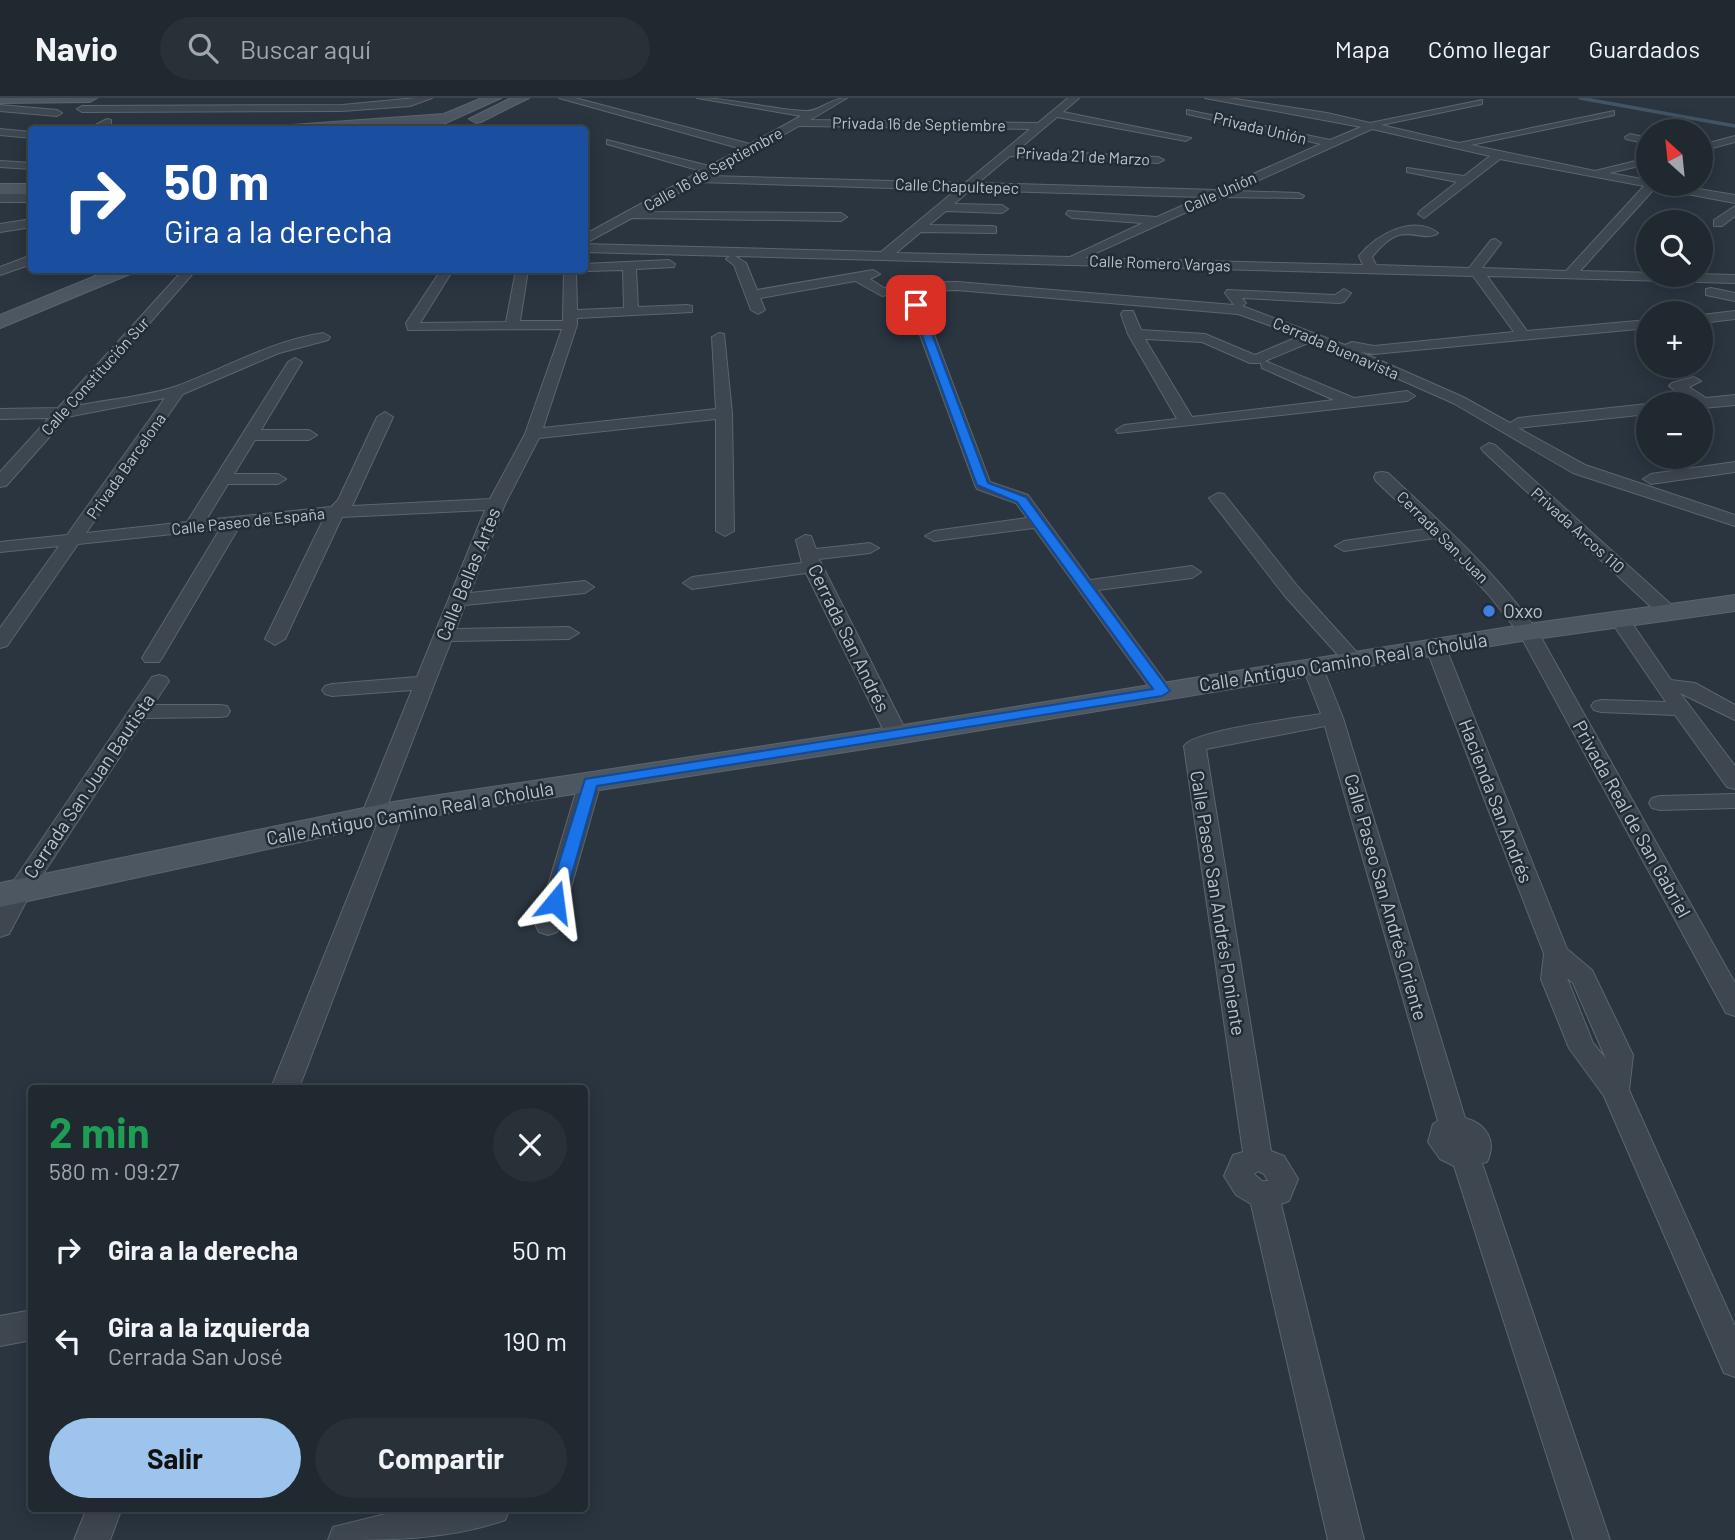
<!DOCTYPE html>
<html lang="es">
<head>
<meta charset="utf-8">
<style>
  :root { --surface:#202830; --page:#283038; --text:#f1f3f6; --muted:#a2a6ab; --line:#3d444c; --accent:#9cc4ed }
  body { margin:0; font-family:Barlow,sans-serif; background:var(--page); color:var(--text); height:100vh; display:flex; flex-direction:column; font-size:26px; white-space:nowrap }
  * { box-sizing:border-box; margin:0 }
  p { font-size:23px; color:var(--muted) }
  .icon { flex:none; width:38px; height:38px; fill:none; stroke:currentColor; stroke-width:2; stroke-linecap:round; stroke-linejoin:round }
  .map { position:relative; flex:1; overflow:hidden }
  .details { position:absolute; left:28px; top:987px; width:560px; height:427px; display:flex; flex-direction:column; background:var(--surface); border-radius:7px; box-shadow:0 4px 18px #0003,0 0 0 2px var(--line) }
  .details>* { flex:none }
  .top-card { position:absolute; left:28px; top:28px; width:560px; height:147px; border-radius:7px; box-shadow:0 4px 18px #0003,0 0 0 2px var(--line); background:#1a4fa0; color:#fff; overflow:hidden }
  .needle { width:46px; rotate:333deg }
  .fabs { position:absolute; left:1636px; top:21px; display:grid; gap:14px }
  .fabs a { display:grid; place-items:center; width:77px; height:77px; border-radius:50%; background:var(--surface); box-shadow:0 4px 18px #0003,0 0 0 2px var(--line); font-size:35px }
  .pin { position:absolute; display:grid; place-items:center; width:60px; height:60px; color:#fff; margin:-30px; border-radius:14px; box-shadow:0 4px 10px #0006 }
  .me { position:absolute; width:77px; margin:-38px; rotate:16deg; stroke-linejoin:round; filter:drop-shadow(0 0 5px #0008) }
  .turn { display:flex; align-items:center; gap:24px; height:147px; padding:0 21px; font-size:32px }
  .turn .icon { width:91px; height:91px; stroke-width:2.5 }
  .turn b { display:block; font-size:49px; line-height:60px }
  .round { display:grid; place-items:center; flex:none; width:74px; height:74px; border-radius:37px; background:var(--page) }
  .summary { display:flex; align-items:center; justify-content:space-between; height:119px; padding:0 21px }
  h1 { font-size:42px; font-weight:700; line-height:52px; color:#1e9e55 }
  .button { display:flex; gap:14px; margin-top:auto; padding:14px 21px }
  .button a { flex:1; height:80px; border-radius:42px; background:var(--accent); color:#111; font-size:28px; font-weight:700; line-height:80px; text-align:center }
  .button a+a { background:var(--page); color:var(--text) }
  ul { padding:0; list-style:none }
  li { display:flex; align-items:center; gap:21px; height:91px; padding:0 21px }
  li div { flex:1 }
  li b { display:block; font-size:26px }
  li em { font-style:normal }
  header { display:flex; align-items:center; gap:42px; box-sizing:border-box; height:98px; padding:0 35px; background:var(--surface); border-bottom:2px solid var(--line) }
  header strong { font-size:33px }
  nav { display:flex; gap:38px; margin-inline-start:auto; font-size:24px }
  .search { width:490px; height:63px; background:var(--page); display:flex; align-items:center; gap:18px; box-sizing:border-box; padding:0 24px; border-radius:38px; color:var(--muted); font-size:26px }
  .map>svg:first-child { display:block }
</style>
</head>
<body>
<header>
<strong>Navio</strong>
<div class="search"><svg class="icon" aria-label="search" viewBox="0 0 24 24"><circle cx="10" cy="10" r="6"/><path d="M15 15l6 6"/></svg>Buscar aquí</div>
<nav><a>Mapa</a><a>Cómo llegar</a><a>Guardados</a></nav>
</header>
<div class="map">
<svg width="1735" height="1442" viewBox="0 0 1735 1442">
  <rect width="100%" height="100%" fill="#2a3540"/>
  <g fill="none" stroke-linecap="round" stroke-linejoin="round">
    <polyline stroke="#415567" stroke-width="3.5" points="1580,0 1735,28"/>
    <g stroke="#5c656d" stroke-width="2">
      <g id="street">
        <polygon points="416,0 432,0 410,8 342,13 82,14 77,11 82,8 342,7"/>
        <path d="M559,0H575L750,46L801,18L697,0C734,0 770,12 806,13C819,14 830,0 847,0L810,22L1038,25L1068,0H1079L1063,14L1191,40L1186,43L1057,19L1018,52L1158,59L1164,62L1158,65L1010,58L978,85L1217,92L1321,46L1187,16V12L1330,42L1361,29L1205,0H1229L1327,15L1370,25L1482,2V6L1381,27L1459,45L1614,13V17L1610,18L1471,47L1595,73L1648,60V66L1609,75L1648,82V86H1668L1735,97V105L1655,90L1580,173L1735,177V185L1487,178L1527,233L1648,222V230L1374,256L1361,254L1463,299L1510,325L1518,320L1648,306V316L1518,330L1585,367L1735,417V428L1573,375L1453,305L1313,243L1265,263L1354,300L1407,293L1415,298L1407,303L1118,335L1116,332L1124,327L1177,321L1128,236L1121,216L1123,213H1133L1141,232L1205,236L1255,257L1300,238L1238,216L957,192L908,193L882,198L855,183L760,200L765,212L758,216L751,212L734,167L726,161L730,158L584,154V146L881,154L956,92L698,84L645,114L841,115L847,119L841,123L632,120L584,146V137L701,73L607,46V42L709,68L742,51ZM799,28H800L1030,31L965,85L709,78ZM1372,31L1490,58L1464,78L1407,70V74L1457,84L1420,113L1418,116L1424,120L1500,61L1644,88L1566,173L1482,170L1501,145L1495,141L1491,142L1469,170L1376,167L1372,159C1379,151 1388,140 1399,137C1412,133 1428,143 1438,135C1413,116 1376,137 1359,158L1363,167L1085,160L1220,99L1302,100L1304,98L1298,95L1235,93ZM970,92L1202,99L1157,119L1068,113L1066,116L1072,120L1143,125L1070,159L896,155L921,134L996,135V129L992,128L929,127L946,113L1002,115L1008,111L1002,107L954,106ZM735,158L1473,178L1514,234L1374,248L1352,244L1345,247L1242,208L1246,205L1242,200L1339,205L1344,204L1351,195L1344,191L1335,197L1227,192L1225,195L1234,207L957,184L908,185L884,190L870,181L880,176L873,172L757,192L746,165ZM1145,241L1202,244L1250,265H1261L1262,270L1334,302L1192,319Z"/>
        <polygon points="0,7 57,12 62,15 57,18 0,13"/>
        <polygon points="107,21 111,22 111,26 100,32 86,32"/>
        <polygon points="0,31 32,34 32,40 0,37"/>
        <polygon points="1630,36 1648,40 1648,46 1626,41 1625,39"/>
        <polygon points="1735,38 1735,44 1701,53 1701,47"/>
        <polygon points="0,63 32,65 32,71 0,69"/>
        <rect x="0" y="96" width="32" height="8"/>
        <polygon points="1735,108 1735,118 1722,128 1714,128 1714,122"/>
        <polygon points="32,121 32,129 0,134 0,126"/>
        <polygon points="32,157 32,166 0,177 0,169"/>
        <path d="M669,162L675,166L674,169L636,171L638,209L687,207L692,208V214L577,220V227L543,330L716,311L712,239L719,235L724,236L732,315L734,433L725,438L716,433V321L539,340L505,406L470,495L585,483L594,489L585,495L465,507L456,531L569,529L579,535L569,541L451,543L387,708L401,709L404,714L299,990H271L378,724L364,723L361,718L412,592L332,598L325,596L322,592L325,588L332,586L417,579L485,412L342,419L285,541L275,547L265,541L324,420L239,429L162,560L159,564H145L142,560L220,431L78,446L7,548L0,550V530L59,448L0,454V444L67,437L165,300L67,319L6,388L0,389V374L49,320L0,321V311L58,310L183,172H196L77,308C109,301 146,299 177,288C226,270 271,243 323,235L330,239L328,242L279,255L183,296L86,435L187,424L288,264L295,260L302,264L261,332H309L317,337L309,342H255L234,376H278L286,381L278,386H228L206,422L331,409L338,402L377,319L385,314L393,319L352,408L490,401L525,336L562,231L408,232L406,225L441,172H453L420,225L506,224L516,172H528L520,223H563L564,172H576L577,212L624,210L623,172L588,173L583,172L584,166Z"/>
        <polygon points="1711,190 1735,195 1735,203 1706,197 1706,191"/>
        <polygon points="916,203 923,207 990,384 1028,397 1090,482 1192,468 1201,474 1192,480 1098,492 1172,593 1169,597 1155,597 1034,430 934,443 925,438 934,433 1027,420 1016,405 977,391 975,387 909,207"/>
        <polygon points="1735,213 1735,221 1701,225 1701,217"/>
        <polygon points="1694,279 1701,283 1689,289 1706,300 1735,297 1735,307 1703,310 1701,306 1681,306 1688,302 1669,288 1672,285"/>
        <polygon points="1489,345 1495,347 1675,510 1678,514 1675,518 1661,518 1483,353 1481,350"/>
        <polygon points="1735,364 1735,374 1651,386 1643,381 1651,376"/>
        <path d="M1382,374L1388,375C1441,425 1496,474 1538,534L1735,885V918L1726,915L1519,535L1488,496L1435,440L1344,453L1335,448L1344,443L1426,431L1376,383L1374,379L1376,375Z"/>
        <polygon points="1218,395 1224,396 1298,489 1361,559 1364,563 1361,567 1347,567 1284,497 1209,400"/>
        <polygon points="805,437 811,438 816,451 870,445 879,450 870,455 819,461 908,637 905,642 889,642 886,637 806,475 692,491 683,485 692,479 802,465 796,442"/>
        <polygon points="1620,516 1627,518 1671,582 1695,585 1735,607 1735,622 1680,595 1735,668 1735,691 1727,689 1675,617 1601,614 1594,612 1591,608 1594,604 1601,602 1666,604 1610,522"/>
        <path d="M1436,544L1446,550L1567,851L1592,872L1633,957L1629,992L1735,1228V1279L1724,1275L1604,998L1569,950L1541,881L1544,856L1426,550ZM1567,880L1573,885L1606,961L1593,945Z"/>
        <path d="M1313,564L1320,566L1323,570L1343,620L1465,1020C1487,1026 1497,1043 1487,1064L1482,1065L1610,1442H1574L1454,1068L1440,1061L1428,1044L1433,1026L1438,1023L1325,628L1206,651L1271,1053L1284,1058L1298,1081L1289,1103L1281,1106L1364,1442H1328L1251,1106L1236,1097L1224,1078L1233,1057L1243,1054L1184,648C1195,632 1297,620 1321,616L1303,570L1306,566ZM1258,1073L1264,1076L1268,1083H1262L1254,1076Z"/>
        <polygon points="159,577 166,579 169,583 153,607 220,607 227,608 230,613 227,618 220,619 145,620 30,796 9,836 0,839 0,806 11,787 152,579"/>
        <polygon points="590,677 598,679 601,684 560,828 557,834 548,837 539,834 536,828 579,684 582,679"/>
        <polygon points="1735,696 1735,710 1660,712 1652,710 1649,705 1652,700 1660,698"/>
        <polygon points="32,1212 32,1242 0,1248 0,1218"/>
        <polygon points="87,1410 122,1410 110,1442 74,1442"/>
        <path d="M410,1410H510L505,1422C449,1442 388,1442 328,1442L333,1429Z"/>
      </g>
    </g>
    <g stroke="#5c656d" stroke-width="2">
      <g id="secondary">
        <polygon points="0,0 97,0 90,4 0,5"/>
        <polygon points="482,0 501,0 430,32 422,31 421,26 345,32 271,32 278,28 444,16"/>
        <polygon points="511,0 529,0 481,24 476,25 469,21"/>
        <rect x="0" y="86" width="32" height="10"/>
        <polygon points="110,172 133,172 130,176 0,230 0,217"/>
        <polygon points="1735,497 1735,513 1528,542 897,646 393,724 0,809 0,785 393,704 897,628 1528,526"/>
      </g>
    </g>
    <use href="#street" fill="#3e4750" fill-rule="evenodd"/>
    <use href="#secondary" fill="#4c5762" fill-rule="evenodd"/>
  </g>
  <polygon fill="#1a73e8" stroke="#114b97" stroke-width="2" points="916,205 921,207 988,385 1026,399 1170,593 1162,598 597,688 564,804 561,808 549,808 547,804 585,681 1153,591 1017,404 977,387 911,207"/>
  <circle fill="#3f7fe0" stroke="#222c35" stroke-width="2.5" cx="1489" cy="513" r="7"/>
  <g text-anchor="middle" stroke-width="5" stroke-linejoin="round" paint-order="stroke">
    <g font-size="16" fill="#bbc2ca" stroke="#222c35">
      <text transform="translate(919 26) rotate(1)" y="6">Privada 16 de Septiembre</text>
      <text transform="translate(1260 30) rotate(13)" y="6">Privada Unión</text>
      <text transform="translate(1083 58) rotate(3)" y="6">Privada 21 de Marzo</text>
      <text transform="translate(713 71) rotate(-29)" y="6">Calle 16 de Septiembre</text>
      <text transform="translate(957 88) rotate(2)" y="6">Calle Chapultepec</text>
      <text transform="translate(1220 94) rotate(-24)" y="6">Calle Unión</text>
      <text transform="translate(1160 165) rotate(2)" y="6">Calle Romero Vargas</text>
      <text transform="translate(1336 250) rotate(23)" y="6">Cerrada Buenavista</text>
      <text transform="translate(95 278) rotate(-48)" y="6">Calle Constitución Sur</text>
      <text transform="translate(126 368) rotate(-55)" y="6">Privada Barcelona</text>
      <text transform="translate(248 423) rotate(-6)" y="6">Calle Paseo de España</text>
      <text transform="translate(1578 432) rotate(42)" y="6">Privada Arcos 110</text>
      <text transform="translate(1443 439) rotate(45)" y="6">Cerrada San Juan</text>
    </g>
    <g font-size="19" fill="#bbc2ca" stroke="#222c35">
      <text transform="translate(468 476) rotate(-68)" y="7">Calle Bellas Artes</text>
      <text transform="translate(849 540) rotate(64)" y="7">Cerrada San Andrés</text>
      <text transform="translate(1343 564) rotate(-9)" y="7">Calle Antiguo Camino Real a Cholula</text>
      <text transform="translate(89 688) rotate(-56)" y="7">Cerrada San Juan Bautista</text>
      <text transform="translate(1496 703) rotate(69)" y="7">Hacienda San Andrés</text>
      <text transform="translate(410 715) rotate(-10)" y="7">Calle Antiguo Camino Real a Cholula</text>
      <text transform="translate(1632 721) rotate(61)" y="7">Privada Real de San Gabriel</text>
      <text transform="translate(1386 799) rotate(74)" y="7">Calle Paseo San Andrés Oriente</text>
      <text transform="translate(1218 805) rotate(81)" y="7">Calle Paseo San Andrés Poniente</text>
    </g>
    <g font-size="19" fill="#bbc2ca" stroke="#222c35" text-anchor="start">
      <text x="1503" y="520">Oxxo</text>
    </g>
  </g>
</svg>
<div class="fabs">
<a><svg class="needle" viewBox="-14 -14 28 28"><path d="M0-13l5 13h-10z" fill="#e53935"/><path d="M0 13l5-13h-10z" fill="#a2a6ab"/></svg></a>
<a><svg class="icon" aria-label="search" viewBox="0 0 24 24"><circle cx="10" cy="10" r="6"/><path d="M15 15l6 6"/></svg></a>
<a>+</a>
<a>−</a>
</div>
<div class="pin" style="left:916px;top:207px;background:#d93025"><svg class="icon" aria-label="arrive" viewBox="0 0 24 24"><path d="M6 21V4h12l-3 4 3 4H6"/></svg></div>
<svg class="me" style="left:555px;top:804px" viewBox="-20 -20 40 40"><path d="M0-17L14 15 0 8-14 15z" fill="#1a73e8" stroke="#fff" stroke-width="4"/></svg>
<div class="top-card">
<div class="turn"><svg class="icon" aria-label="right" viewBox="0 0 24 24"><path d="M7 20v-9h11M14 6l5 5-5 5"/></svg><div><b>50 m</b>Gira a la derecha</div></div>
</div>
<section class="details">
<div class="summary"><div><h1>2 min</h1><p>580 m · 09:27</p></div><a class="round"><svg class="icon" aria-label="close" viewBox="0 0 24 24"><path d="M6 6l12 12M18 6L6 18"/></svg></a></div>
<ul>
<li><svg class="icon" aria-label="right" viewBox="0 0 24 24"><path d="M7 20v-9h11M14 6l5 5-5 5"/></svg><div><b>Gira a la derecha</b></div><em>50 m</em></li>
<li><svg class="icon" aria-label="left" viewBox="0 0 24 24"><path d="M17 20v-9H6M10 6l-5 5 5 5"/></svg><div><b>Gira a la izquierda</b><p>Cerrada San José</p></div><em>190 m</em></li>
</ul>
<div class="button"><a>Salir</a><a>Compartir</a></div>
</section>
</div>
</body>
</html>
